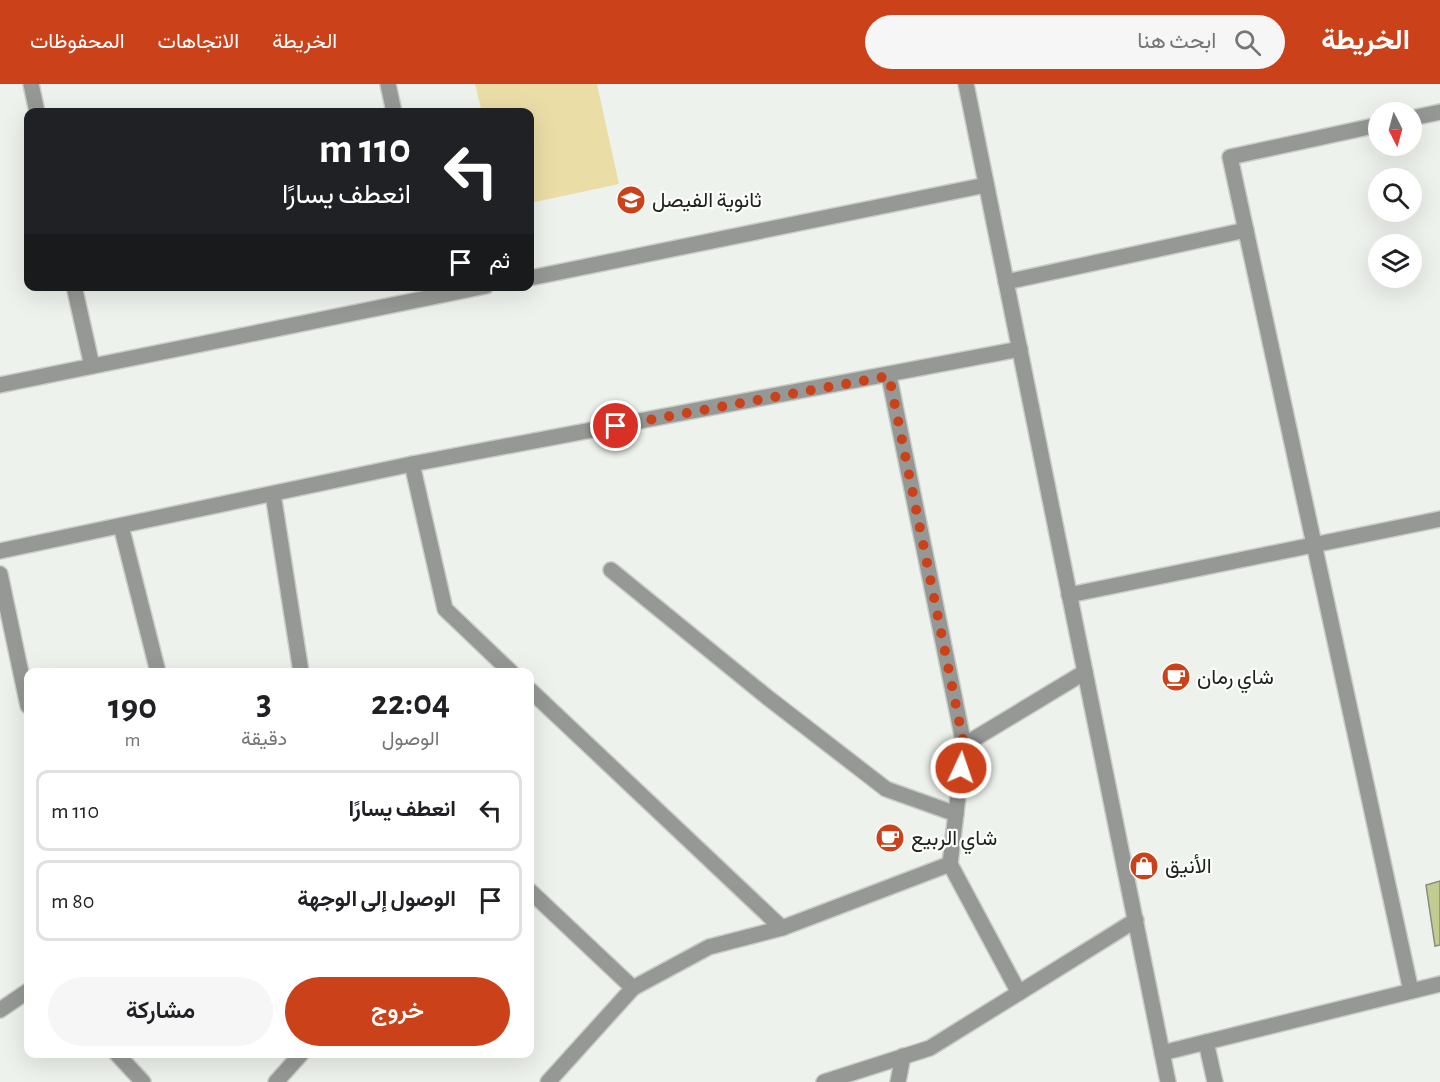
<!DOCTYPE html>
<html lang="ar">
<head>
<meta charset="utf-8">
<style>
  :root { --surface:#fff; --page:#f6f6f6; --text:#202124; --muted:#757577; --line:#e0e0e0; --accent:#cb421a }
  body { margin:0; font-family:"Alegreya Sans",Vazirmatn,sans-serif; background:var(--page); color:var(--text); direction:rtl; height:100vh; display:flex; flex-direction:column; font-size:22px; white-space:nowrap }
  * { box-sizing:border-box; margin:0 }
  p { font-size:20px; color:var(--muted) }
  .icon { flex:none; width:33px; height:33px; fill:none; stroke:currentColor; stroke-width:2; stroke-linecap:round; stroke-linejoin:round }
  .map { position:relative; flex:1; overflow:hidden; direction:ltr }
  .side { position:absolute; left:24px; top:584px; width:510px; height:390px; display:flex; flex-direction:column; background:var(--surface); border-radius:12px; box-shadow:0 6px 24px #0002; direction:rtl }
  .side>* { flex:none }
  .guide { position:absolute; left:24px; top:24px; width:510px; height:183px; border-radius:12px; box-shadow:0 6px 24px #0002; direction:rtl; background:#202124; color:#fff; overflow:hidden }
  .needle { width:39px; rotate:174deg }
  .tools { position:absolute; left:1368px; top:18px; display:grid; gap:12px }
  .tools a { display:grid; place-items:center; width:54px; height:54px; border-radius:50%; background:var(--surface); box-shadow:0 6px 24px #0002; font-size:30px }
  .pin { position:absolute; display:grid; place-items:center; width:51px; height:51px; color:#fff; margin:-26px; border:3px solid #fff; border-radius:50%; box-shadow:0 2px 6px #0007 }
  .me { position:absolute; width:66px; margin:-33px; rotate:3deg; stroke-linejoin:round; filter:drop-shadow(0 0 4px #0008) }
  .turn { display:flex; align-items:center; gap:21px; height:126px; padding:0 24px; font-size:27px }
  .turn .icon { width:78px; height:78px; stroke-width:2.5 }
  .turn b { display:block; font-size:42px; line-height:51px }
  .then { display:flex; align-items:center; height:57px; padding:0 24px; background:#0003; gap:12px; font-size:22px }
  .eta { display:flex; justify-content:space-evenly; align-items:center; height:102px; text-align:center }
  .eta b { font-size:36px; font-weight:600; line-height:42px }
  .primary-button { display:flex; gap:12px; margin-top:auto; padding:12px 24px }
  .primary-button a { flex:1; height:69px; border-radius:36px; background:var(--accent); color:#fff; font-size:24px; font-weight:600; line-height:69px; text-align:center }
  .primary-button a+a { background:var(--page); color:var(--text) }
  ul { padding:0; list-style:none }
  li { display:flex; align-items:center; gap:18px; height:81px; margin:0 12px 9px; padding:0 12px; border:3px solid var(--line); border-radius:12px }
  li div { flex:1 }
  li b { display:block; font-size:22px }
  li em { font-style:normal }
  header { display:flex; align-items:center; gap:36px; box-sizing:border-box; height:84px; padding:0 30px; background:var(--accent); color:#fff }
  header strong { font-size:28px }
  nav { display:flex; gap:33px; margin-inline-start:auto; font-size:21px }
  .search { width:420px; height:54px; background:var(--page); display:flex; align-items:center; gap:15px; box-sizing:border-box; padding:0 21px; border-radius:33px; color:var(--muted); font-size:22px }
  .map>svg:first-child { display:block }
</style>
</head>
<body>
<header>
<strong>الخريطة</strong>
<div class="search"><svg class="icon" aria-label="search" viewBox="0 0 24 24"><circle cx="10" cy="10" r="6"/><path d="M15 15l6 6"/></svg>ابحث هنا</div>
<nav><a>الخريطة</a><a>الاتجاهات</a><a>المحفوظات</a></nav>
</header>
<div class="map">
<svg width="1440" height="998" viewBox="0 0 1440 998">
  <rect width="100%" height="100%" fill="#eef2ec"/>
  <polygon fill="#eadda6" points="475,0 597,0 619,100 530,119 530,28 482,28"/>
  <polygon fill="#c2cc91" stroke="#898a84" stroke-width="1.5" points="1440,797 1440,861 1435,862 1426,801"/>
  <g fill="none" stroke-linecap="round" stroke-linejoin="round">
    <g stroke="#c9ccc7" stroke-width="18">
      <g id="minor">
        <polyline points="31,0 37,28"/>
        <polyline points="388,0 394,28"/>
        <polyline points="966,0 1168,998"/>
        <polyline points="1412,34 1440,28"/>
        <polyline points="1378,41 1230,73 1411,907"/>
        <polyline points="530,194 986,101"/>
        <polyline points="1006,198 1246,146"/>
        <polyline points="74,202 92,282"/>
        <polyline points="889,292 964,661 950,780 1019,909"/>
        <polyline points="0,301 486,202"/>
        <polyline points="412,380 445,525 511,588"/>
        <polyline points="273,410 301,588"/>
        <polyline points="121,442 158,588"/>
        <polyline points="0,467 412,380 1020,265"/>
        <polyline points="611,486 767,613 886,705 956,730"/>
        <polyline points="0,490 28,622"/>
        <polyline points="1069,511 1440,435"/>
        <polyline points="530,606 782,844"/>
        <polyline points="964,661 1085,588"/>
        <polyline points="530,807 633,904"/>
        <polyline points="0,926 28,907"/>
        <polyline points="1206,958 1215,998"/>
        <polyline points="116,969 143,998"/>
        <polyline points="1162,969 1440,900"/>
        <polyline points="276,998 302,969"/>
        <polyline points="548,998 633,904 709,863 782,844 950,780"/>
        <polyline points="824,998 930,964 1136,836"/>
        <polyline points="898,998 903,972"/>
      </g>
    </g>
    <use href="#minor" stroke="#959895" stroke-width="15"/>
  </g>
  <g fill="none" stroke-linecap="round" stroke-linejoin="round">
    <polyline stroke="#cb421a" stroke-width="10" stroke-dasharray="0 18" points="616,342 889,292 964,661 961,684"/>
  </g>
  <defs>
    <g id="school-disc" transform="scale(1.5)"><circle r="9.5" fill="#cb421a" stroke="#fcfffb"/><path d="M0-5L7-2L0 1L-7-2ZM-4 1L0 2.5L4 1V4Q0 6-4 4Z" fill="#fff"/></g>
    <g id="cafe-disc" transform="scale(1.5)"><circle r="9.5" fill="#cb421a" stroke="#fcfffb"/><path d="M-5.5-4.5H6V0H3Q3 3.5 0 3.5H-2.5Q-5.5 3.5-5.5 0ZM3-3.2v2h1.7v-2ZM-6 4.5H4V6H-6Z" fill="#fff"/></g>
    <g id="shop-disc" transform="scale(1.5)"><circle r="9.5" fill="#cb421a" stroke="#fcfffb"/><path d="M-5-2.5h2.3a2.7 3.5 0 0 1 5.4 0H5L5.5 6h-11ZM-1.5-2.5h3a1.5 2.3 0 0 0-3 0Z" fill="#fff"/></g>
  </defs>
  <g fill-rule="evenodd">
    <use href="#school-disc" x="631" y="116"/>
    <use href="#cafe-disc" x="1176" y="593"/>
    <use href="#cafe-disc" x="890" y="754"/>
    <use href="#shop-disc" x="1144" y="782"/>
  </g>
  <g text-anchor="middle" stroke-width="4.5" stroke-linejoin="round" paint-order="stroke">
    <g font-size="21" fill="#20211f" stroke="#fcfffb" text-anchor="start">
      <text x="652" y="123">ثانوية الفيصل</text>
      <text x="1197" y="600">شاي رمان</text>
      <text x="911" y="761">شاي الربيع</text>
      <text x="1165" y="789">الأنيق</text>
    </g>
  </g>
</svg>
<div class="tools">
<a><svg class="needle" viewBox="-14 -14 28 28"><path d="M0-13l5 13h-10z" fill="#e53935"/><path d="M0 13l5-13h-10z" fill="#757577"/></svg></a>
<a><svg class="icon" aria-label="search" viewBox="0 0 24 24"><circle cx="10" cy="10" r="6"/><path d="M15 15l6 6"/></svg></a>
<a><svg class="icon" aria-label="layers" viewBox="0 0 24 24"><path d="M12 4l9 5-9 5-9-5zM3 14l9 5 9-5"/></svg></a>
</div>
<div class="pin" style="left:616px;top:342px;background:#d93025"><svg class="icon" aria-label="arrive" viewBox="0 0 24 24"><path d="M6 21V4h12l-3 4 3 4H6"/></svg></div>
<svg class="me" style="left:961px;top:684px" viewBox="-20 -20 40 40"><circle r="17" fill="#cb421a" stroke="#fff" stroke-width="3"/><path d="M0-11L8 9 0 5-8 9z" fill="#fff"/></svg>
<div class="guide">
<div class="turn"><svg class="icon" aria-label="left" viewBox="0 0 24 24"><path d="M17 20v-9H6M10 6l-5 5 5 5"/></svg><div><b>110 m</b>انعطف يسارًا</div></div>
<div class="then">ثم<svg class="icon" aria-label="arrive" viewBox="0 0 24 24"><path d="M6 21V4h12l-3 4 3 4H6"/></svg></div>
</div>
<section class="side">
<div class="eta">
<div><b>22:04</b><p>الوصول</p></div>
<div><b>3</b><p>دقيقة</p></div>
<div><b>190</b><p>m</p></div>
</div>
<ul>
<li><svg class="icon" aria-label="left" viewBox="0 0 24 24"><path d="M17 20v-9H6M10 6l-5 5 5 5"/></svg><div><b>انعطف يسارًا</b></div><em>110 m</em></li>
<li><svg class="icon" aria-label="arrive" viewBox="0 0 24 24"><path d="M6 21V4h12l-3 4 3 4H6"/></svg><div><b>الوصول إلى الوجهة</b></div><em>80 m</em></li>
</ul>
<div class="primary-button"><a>خروج</a><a>مشاركة</a></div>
</section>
</div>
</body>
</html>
